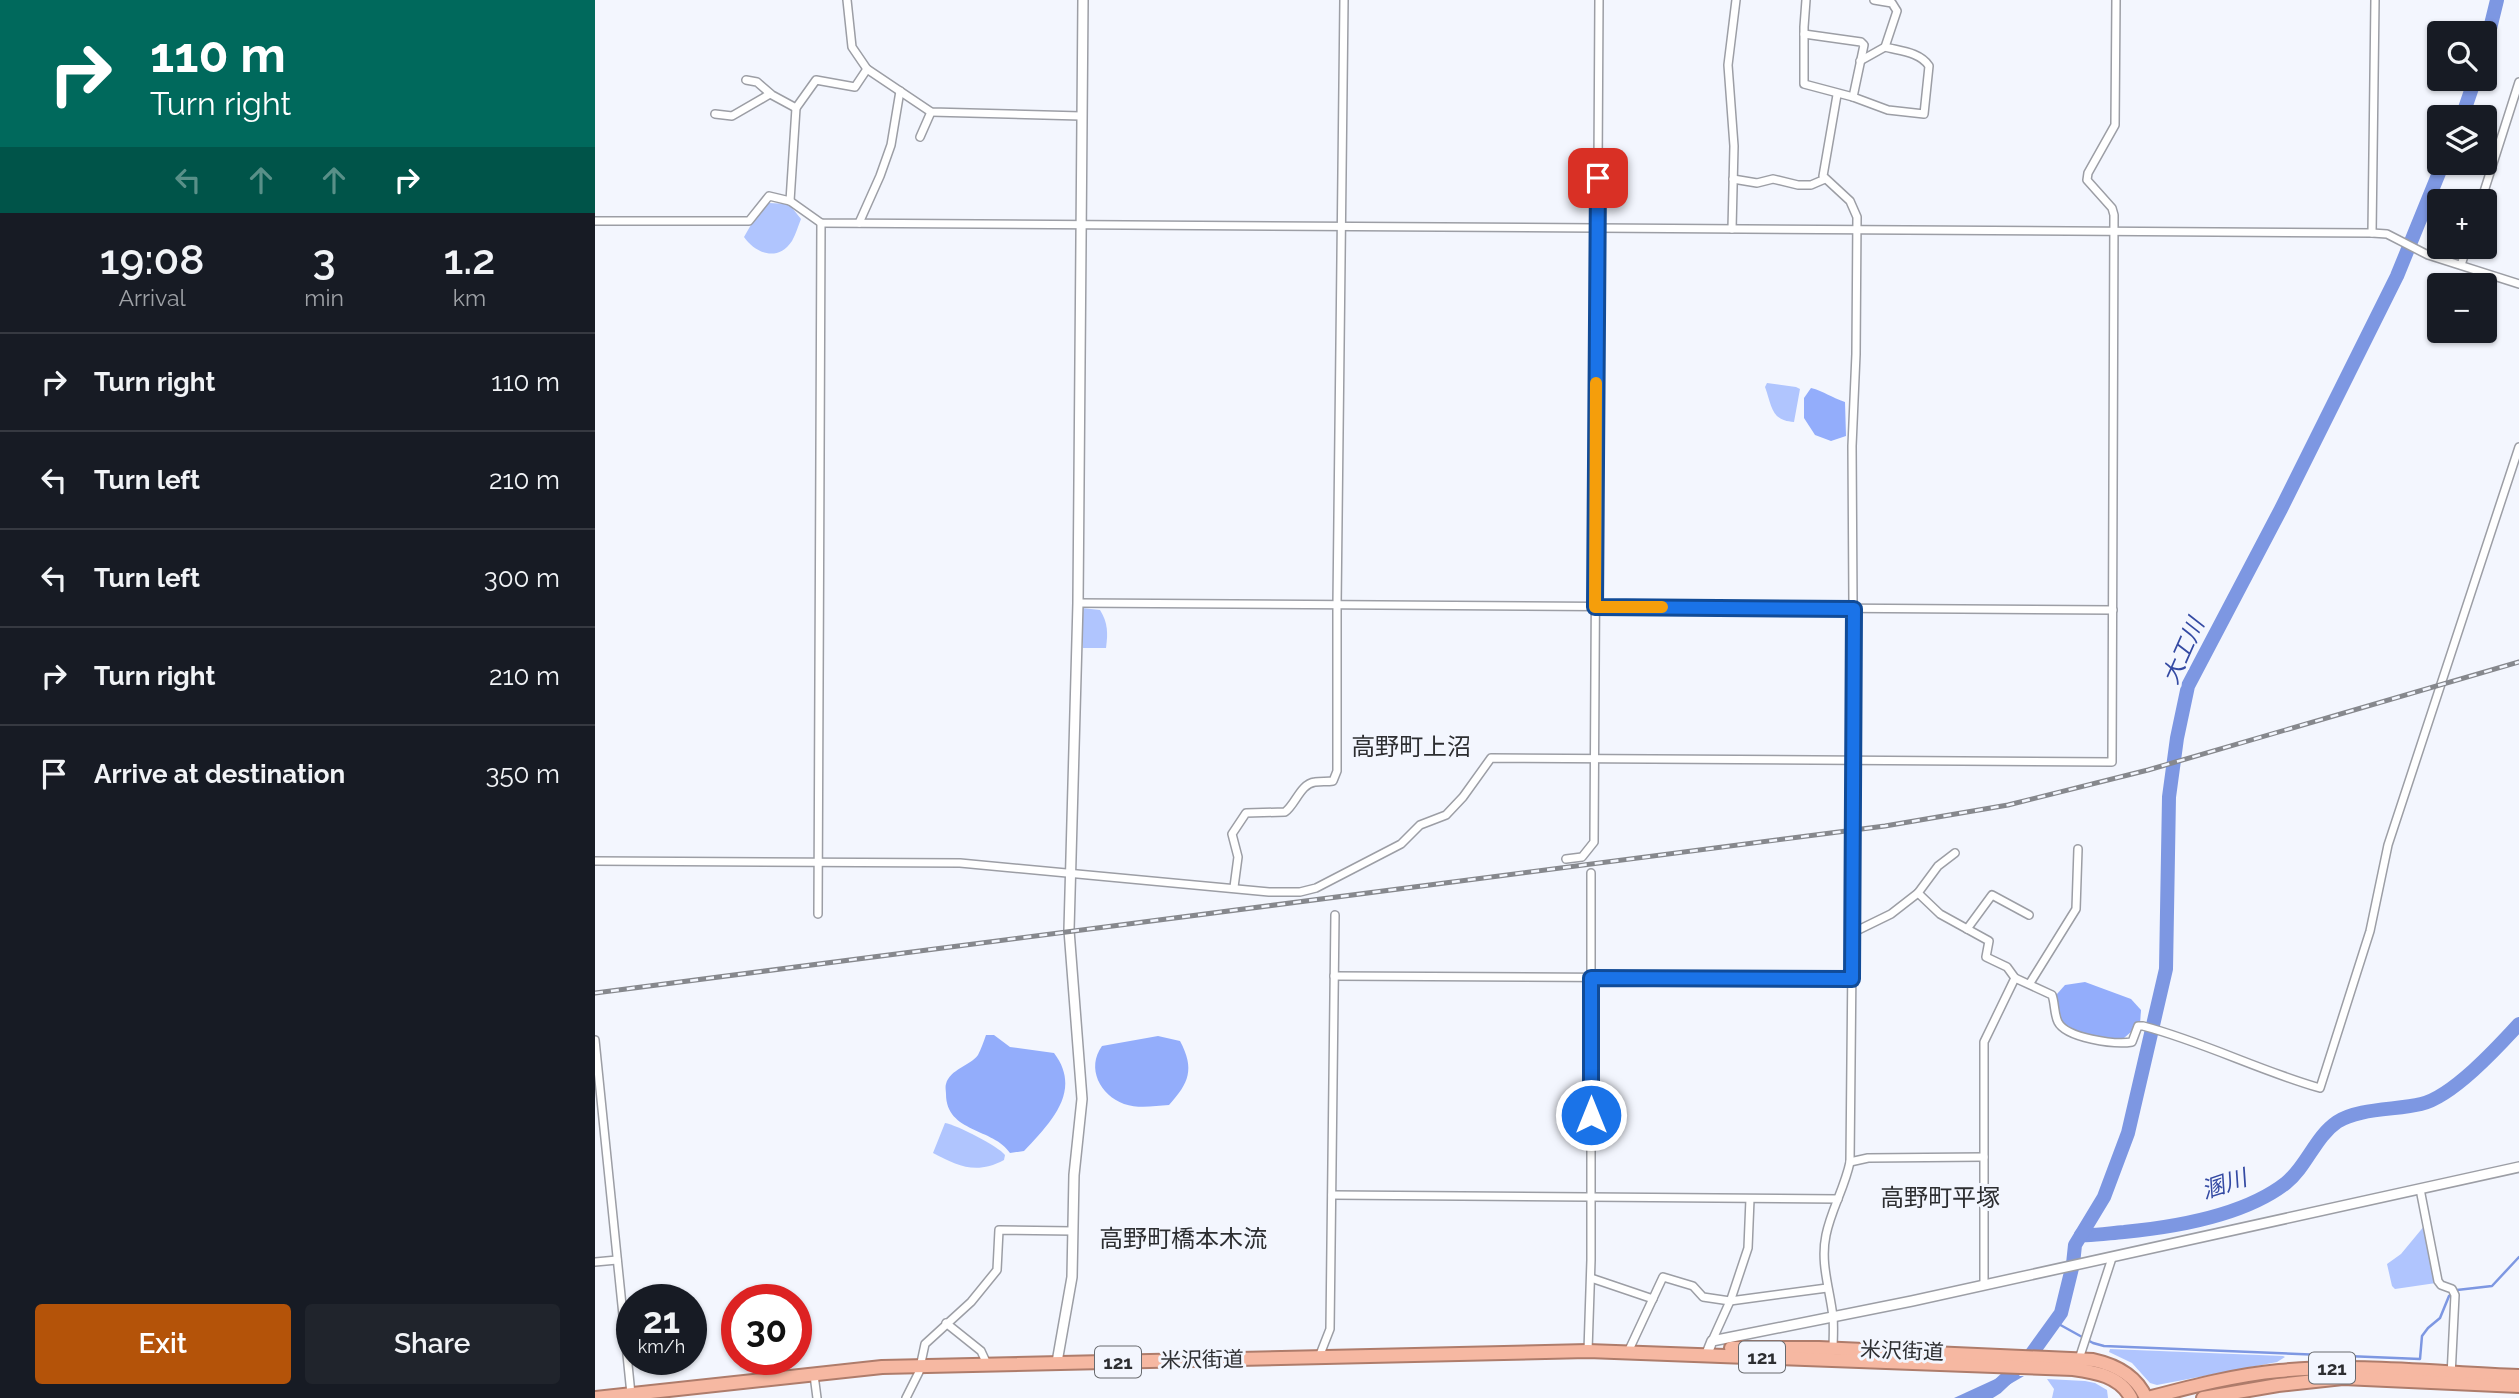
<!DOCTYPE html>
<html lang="en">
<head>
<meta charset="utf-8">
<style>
  :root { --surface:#171b24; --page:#20242c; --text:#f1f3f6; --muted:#9ea1a6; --line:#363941; --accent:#b45309 }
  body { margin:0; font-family:Raleway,"Noto Sans JP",sans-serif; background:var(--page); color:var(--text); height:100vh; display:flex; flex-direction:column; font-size:26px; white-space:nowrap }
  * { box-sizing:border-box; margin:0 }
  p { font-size:23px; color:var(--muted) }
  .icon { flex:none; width:38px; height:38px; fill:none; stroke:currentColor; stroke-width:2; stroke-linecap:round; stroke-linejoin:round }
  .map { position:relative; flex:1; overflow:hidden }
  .side { display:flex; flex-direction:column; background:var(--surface); width:595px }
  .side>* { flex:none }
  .hud { background:#00695c; color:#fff; overflow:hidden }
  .tools { position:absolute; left:1832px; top:21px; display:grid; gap:14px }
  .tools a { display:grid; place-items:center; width:70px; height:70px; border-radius:7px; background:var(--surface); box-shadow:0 2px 5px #0004; font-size:35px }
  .speed { position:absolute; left:21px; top:1284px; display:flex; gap:14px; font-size:35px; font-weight:700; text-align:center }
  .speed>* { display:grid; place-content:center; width:91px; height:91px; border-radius:50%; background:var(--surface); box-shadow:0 2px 5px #0004; line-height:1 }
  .speed small { font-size:18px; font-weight:400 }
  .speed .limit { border:10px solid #d22; background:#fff; color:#111 }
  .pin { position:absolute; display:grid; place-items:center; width:60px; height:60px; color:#fff; margin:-30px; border-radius:14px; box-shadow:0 4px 10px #0006 }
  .me { position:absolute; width:77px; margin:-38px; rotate:0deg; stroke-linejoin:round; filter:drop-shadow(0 0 5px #0008) }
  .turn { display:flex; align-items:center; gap:24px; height:147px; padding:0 35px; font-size:32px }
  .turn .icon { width:91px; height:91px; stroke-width:2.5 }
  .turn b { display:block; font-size:49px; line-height:60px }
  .lanes { display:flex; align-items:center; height:66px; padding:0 35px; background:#0003; justify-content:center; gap:35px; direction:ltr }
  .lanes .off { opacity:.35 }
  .eta { display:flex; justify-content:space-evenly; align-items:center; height:119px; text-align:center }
  .eta b { font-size:42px; font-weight:600; line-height:49px }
  .action { display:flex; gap:14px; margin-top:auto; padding:14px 35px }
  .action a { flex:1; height:80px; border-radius:7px; background:var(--accent); color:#fff; font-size:28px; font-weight:600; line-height:80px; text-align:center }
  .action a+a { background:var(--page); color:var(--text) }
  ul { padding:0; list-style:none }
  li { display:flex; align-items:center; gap:21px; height:98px; padding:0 35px; border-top:2px solid var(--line) }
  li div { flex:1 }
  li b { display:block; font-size:26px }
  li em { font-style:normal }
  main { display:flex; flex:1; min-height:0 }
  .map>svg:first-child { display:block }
</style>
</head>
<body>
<main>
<section class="side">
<div class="hud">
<div class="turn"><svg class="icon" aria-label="right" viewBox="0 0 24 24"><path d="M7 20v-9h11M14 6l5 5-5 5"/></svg><div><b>110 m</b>Turn right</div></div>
<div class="lanes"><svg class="icon off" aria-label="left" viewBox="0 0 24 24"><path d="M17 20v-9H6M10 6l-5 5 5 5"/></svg><svg class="icon off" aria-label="ahead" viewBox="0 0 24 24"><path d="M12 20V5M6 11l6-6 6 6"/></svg><svg class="icon off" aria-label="ahead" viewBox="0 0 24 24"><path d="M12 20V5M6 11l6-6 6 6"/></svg><svg class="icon" aria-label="right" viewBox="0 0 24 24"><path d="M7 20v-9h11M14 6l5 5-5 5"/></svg></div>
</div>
<div class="eta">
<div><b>19:08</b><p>Arrival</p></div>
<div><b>3</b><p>min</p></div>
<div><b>1.2</b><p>km</p></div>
</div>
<ul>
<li><svg class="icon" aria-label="right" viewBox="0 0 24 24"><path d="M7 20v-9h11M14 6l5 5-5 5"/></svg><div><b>Turn right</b></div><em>110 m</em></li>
<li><svg class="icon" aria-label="left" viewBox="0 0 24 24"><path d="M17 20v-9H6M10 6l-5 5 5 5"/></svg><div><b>Turn left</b></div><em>210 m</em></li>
<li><svg class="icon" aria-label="left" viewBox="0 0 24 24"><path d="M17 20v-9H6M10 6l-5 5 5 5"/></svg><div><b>Turn left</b></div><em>300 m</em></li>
<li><svg class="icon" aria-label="right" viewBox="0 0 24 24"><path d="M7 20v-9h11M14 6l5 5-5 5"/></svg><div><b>Turn right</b></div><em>210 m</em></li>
<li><svg class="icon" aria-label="arrive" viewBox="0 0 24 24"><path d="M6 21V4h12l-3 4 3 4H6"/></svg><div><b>Arrive at destination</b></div><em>350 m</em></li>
</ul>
<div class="action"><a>Exit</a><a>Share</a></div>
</section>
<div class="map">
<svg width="1924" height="1398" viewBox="0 0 1924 1398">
  <rect width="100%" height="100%" fill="#f3f6fe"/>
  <g fill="#b0c5fe">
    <path d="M174,203L194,204L206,219C203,226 201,234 197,241C183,262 161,254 149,237L157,223Z"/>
    <path d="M1172,383L1201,387L1205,389L1199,422C1176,421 1177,406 1170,387Z"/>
    <path d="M487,608L505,610C513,623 513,633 511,648H488Z"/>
    <path d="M350,1123C362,1125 403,1146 410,1155L409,1160C381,1175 363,1166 338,1153Z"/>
    <polygon points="1830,1225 1841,1283 1800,1289 1797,1286 1792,1264 1806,1254"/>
    <polygon points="1515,1349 1688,1356 1690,1357 1682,1362 1562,1385 1555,1383 1537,1363 1514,1352"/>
    <polygon points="1452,1379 1490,1381 1500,1383 1512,1390 1513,1398 1457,1398 1459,1389"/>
  </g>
  <g fill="#93adfb">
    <path d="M1216,388C1229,391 1237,398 1250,402L1251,436L1236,441L1220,435L1209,418V398Z"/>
    <polygon points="1490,982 1536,999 1546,1010 1545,1024 1529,1038 1505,1044 1471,1029 1460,1012 1462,994 1470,985"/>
    <path d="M391,1035H399L415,1047L459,1053C488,1091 455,1123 429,1151L415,1153C399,1128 351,1133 351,1094C351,1091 350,1087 351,1084C355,1069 375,1066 383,1055C386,1049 389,1041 391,1035Z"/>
    <path d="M563,1036L585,1041C600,1069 594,1083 574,1105C559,1106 544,1109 529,1104C505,1095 491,1068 507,1046Z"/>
  </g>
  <polygon fill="#7d97e2" points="1407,1376 1429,1376 1391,1398 1359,1398"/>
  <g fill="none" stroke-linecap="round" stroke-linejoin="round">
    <g stroke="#7d97e2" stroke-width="2.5">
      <polyline points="1916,1032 1924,1032"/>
      <polyline points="1460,1322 1498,1343 1509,1346 1825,1359 1827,1336 1833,1328 1845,1318 1854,1296 1862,1290 1897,1286 1924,1257"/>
    </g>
    <g stroke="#7d97e2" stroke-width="14">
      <polyline points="1890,49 1902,0"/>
      <polyline points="1867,117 1880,79"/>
      <path d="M1486,1235C1500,1236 1515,1233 1529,1232C1581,1227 1649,1216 1691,1183C1712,1166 1720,1137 1742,1122C1763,1108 1802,1110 1826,1104C1857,1097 1902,1048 1924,1024"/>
      <polyline points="1385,1398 1402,1387 1435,1356 1466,1313 1478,1264 1480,1245 1509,1197 1533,1133 1571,969 1574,797 1582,738 1593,686 1686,509 1802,276 1848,163"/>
    </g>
    <g stroke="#9c9ea5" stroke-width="10">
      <g id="minor">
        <polyline points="252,0 257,47 272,69 336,112 486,116"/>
        <path d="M1211,0L1209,27V84L1258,97L1293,110L1329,114L1334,66C1325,52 1305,51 1290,47L1302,11L1297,3L1279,0"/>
        <polyline points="1209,34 1266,42 1269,45 1258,97"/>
        <polyline points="1265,61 1290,47"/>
        <polyline points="151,80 162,82 177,95 201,108"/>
        <polyline points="120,114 137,116 175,94"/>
        <polyline points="325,137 336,112"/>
        <polyline points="1138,179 1162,183 1178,179 1203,185 1216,185 1230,179"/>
        <polyline points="195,201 201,108 221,80 260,87 272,69"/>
        <polyline points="1886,201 1924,82"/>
        <polyline points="0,221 154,221 174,196 195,201 226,223 1777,233 1792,234 1833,255 1924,284"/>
        <polyline points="264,223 285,176 296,145 305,91"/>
        <polyline points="1137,229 1139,146 1133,65 1141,0"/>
        <polyline points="1777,233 1780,0"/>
        <polyline points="1866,265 1872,247"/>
        <polyline points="483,603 1518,610"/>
        <polyline points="971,859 987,857 999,842 1004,0"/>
        <polyline points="0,861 365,863 674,892 705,892 721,888 806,844 825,825 851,815 868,797 896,758 1517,762 1519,215 1517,208 1492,180 1493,173 1520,125 1521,0"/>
        <path d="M639,887L643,857L637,834L651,813L690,812C701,804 705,784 720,782C726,781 732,782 738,781L742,771V605L749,0"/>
        <polyline points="1323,893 1343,866 1360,853"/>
        <polyline points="223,914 226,223"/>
        <polyline points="1372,929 1397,895 1434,915"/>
        <path d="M1257,933L1296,914L1323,893L1345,914L1394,941L1391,957L1412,967L1420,978L1457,995C1460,1003 1459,1014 1463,1022C1471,1038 1520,1045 1537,1042L1543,1026H1548C1609,1042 1665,1071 1725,1088L1775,931L1793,845L1924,447"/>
        <polyline points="739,976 1257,979"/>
        <polyline points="1435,983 1481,909 1483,849"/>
        <polyline points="0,1040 36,1394"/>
        <polyline points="1255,1162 1273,1158 1389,1157"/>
        <polyline points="1825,1189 1843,1281 1846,1285 1857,1289 1860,1295 1856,1376"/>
        <polyline points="737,1195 1243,1199"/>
        <polyline points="0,1262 22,1260"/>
        <polyline points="996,1278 1058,1299"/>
        <polyline points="1389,1285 1389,1042 1420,978"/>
        <polyline points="351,1323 386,1351 392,1364"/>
        <polyline points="1117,1341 1136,1299 1153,1248 1155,1199"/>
        <polyline points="993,1351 996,1260 996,873"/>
        <path d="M1238,1351C1238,1340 1239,1328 1238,1317C1235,1289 1225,1264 1231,1235C1236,1210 1250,1187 1255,1162L1259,761L1257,446L1261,354L1262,217L1255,201L1228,176L1242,95"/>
        <polyline points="1033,1352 1068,1277 1098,1286 1108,1297 1135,1301 1232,1288"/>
        <polyline points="724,1357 735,1329 740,915"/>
        <polyline points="1484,1359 1517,1258"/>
        <polyline points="219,1375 222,1398"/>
        <polyline points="311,1398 324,1372 330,1344 376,1302 402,1270 404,1230 478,1231"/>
      </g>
    </g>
    <g stroke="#9c9ea5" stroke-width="12">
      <g id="tertiary">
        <polyline points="1111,1356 1117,1341 1317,1301 1924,1167"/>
        <polyline points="462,1362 477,1277 479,1175 487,1099 474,930 483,603 488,0"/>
      </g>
    </g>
    <g stroke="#ae7c6b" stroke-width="16">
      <g id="trunk">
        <path d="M1136,1348H1224L1498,1360C1521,1365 1541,1375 1551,1398"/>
        <path d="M0,1398L287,1367L993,1351L1478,1369C1500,1372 1525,1376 1536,1398"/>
        <path d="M1553,1398C1595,1387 1640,1375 1684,1371C1763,1363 1844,1373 1924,1376"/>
        <polyline points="1608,1398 1683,1385 1748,1378 1924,1386"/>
      </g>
    </g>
    <use href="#minor" stroke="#fff" stroke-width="7"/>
    <use href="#tertiary" stroke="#fff" stroke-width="9"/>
    <use href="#trunk" stroke="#f6b8a2" stroke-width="12"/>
    <g stroke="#86888d" stroke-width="5">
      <polyline id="rail" points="0,993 1290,826 1413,805 1553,770 1924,662"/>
    </g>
    <use href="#rail" stroke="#f3f6fe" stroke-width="2.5" stroke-dasharray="8" stroke-linecap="butt"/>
  </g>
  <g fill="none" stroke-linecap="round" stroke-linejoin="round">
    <g stroke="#114b97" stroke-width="18">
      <polyline id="route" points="996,1115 996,978 1257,979 1259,609 1000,607 1003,178"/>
    </g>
    <use href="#route" stroke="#1a73e8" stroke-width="12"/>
    <polyline stroke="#f59e0b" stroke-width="12" points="1001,383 1000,607 1067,607"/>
  </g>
  <g text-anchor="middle" stroke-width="6" stroke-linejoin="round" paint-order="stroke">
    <g fill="#f3f6fe" stroke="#686a6e" stroke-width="2">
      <rect x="1144" y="1341.5" width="46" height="31" rx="5"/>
      <rect x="500" y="1346.5" width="46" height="31" rx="5"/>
      <rect x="1714" y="1352.5" width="46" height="31" rx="5"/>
    </g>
    <g font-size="19" font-weight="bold" fill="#2d2e31">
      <text x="1167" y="1364">121</text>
      <text x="523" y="1369">121</text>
      <text x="1737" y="1375">121</text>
    </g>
    <g font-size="21" fill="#2d2e31" stroke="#f3f6fe">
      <text transform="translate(1307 1351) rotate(2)" y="7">米沢街道</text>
      <text transform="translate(607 1360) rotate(-1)" y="7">米沢街道</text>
    </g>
    <g font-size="23" font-style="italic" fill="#344aa3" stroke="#f3f6fe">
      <text transform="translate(1588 651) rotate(-66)" y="8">大工川</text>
      <text transform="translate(1629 1184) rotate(-18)" y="8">溷川</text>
    </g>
    <g font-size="24" fill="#2d2e31" stroke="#f3f6fe">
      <text x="816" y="755">高野町上沼</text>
      <text x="1345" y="1206">高野町平塚</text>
      <text x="588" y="1247">高野町橋本木流</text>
    </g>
  </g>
</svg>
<div class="tools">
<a><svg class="icon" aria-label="search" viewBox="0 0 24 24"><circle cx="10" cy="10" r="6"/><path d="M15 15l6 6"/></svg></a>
<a><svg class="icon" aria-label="layers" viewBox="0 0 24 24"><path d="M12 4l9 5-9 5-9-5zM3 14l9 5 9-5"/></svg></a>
<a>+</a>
<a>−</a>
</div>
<div class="speed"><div>21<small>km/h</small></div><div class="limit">30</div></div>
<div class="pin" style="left:1003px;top:178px;background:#d93025"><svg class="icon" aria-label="arrive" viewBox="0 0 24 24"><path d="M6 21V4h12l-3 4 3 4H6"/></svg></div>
<svg class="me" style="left:996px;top:1115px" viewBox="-20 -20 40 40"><circle r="17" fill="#1a73e8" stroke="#fff" stroke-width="3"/><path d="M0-11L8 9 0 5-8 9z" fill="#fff"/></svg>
</div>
</main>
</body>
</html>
